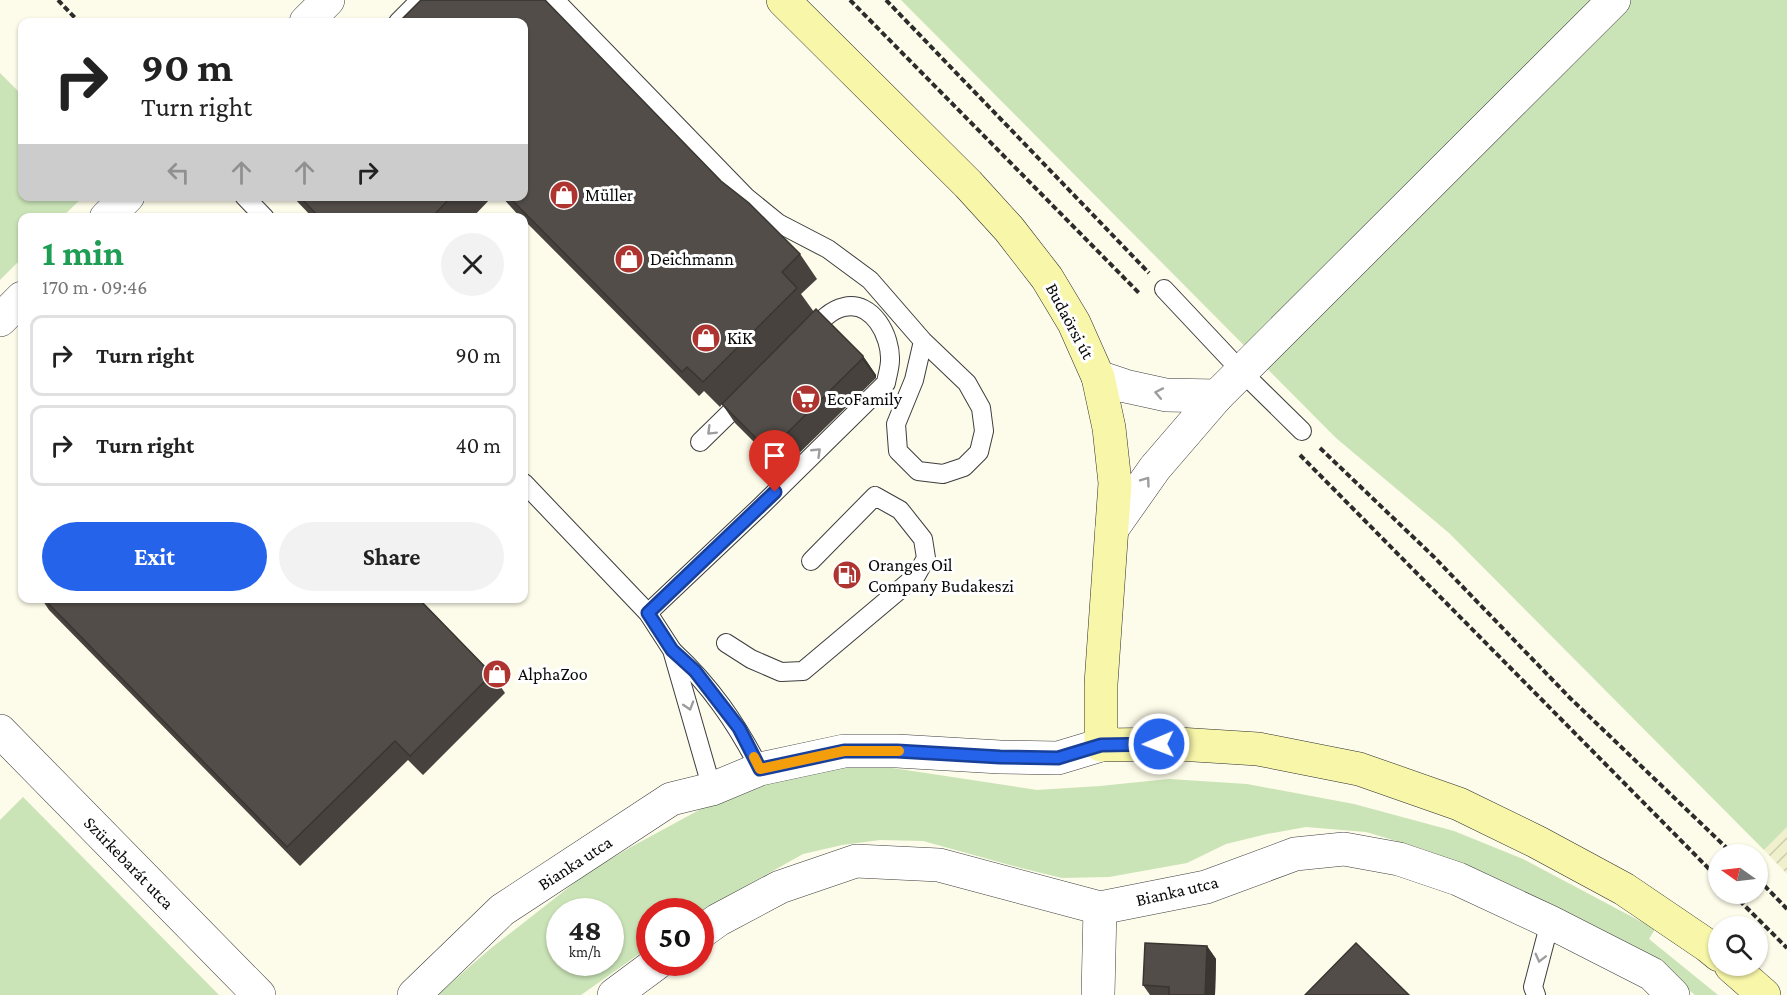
<!DOCTYPE html>
<html lang="en">
<head>
<meta charset="utf-8">
<style>
  :root { --surface:#fff; --page:#f2f2f2; --text:#222; --muted:#767676; --line:#e0e0e0; --accent:#2563eb }
  body { margin:0; font-family:"Crimson Pro",serif; background:var(--page); color:var(--text); height:100vh; display:flex; flex-direction:column; font-size:22px; white-space:nowrap }
  * { box-sizing:border-box; margin:0 }
  p { font-size:20px; color:var(--muted) }
  .icon { flex:none; width:33px; height:33px; fill:none; stroke:currentColor; stroke-width:2; stroke-linecap:round; stroke-linejoin:round }
  .map { position:relative; flex:1; overflow:hidden }
  .panel { position:absolute; left:18px; top:213px; width:510px; height:390px; display:flex; flex-direction:column; background:var(--surface); border-radius:12px; box-shadow:0 2px 4px #0004 }
  .panel>* { flex:none }
  .hud { position:absolute; left:18px; top:18px; width:510px; height:183px; border-radius:12px; box-shadow:0 2px 4px #0004; background:#fff; color:var(--text); overflow:hidden }
  .needle { width:39px; rotate:284deg }
  .tools { position:absolute; left:1708px; top:844px; display:grid; gap:12px }
  .tools a { display:grid; place-items:center; width:60px; height:60px; border-radius:50%; background:var(--surface); box-shadow:0 2px 4px #0004; font-size:30px }
  .speed { position:absolute; left:546px; top:898px; display:flex; gap:12px; font-size:30px; font-weight:700; text-align:center }
  .speed>* { display:grid; place-content:center; width:78px; height:78px; border-radius:50%; background:var(--surface); box-shadow:0 2px 4px #0004; line-height:1 }
  .speed small { font-size:15px; font-weight:400 }
  .speed .limit { border:9px solid #d22; background:#fff; color:#111 }
  .pin { position:absolute; display:grid; place-items:center; width:51px; height:51px; color:#fff; margin:-62px -26px; border-radius:50% 50% 50% 0; rotate:-45deg; box-shadow:0 0 6px #0007 }
  .pin .icon { rotate:45deg }
  .me { position:absolute; width:66px; margin:-33px; rotate:269deg; stroke-linejoin:round; filter:drop-shadow(0 0 4px #0008) }
  .turn { display:flex; align-items:center; gap:21px; height:126px; padding:0 24px; font-size:27px }
  .turn .icon { width:78px; height:78px; stroke-width:2.5 }
  .turn b { display:block; font-size:42px; line-height:51px }
  .lanes { display:flex; align-items:center; height:57px; padding:0 24px; background:#0003; justify-content:center; gap:30px; direction:ltr }
  .lanes .off { opacity:.35 }
  .round { display:grid; place-items:center; flex:none; width:63px; height:63px; border-radius:32px; background:var(--page) }
  .head { display:flex; align-items:center; justify-content:space-between; height:102px; padding:0 24px }
  h1 { font-size:36px; font-weight:700; line-height:45px; color:#1e9e55 }
  .button { display:flex; gap:12px; margin-top:auto; padding:12px 24px }
  .button a { flex:1; height:69px; border-radius:36px; background:var(--accent); color:#fff; font-size:24px; font-weight:700; line-height:69px; text-align:center }
  .button a+a { background:var(--page); color:var(--text) }
  ul { padding:0; list-style:none }
  li { display:flex; align-items:center; gap:18px; height:81px; margin:0 12px 9px; padding:0 12px; border:3px solid var(--line); border-radius:12px }
  li div { flex:1 }
  li b { display:block; font-size:22px }
  li em { font-style:normal }
  .map>svg:first-child { display:block }
</style>
</head>
<body>
<div class="map">
<svg width="1787" height="995" viewBox="0 0 1787 995">
  <defs>
    <pattern id="farmland-furrows" width="10" height="10" patternUnits="userSpaceOnUse" patternTransform="scale(1.5)"><rect width="10" height="10" fill="#f0f0cc"/><path d="M-1 1l2-2M0 10L10 0M9 11l2-2" fill="none" stroke="#ccccae"/></pattern>
  </defs>
  <rect width="100%" height="100%" fill="#fdfbe9"/>
  <polygon fill="url(#farmland-furrows)" points="1787,827 1787,874 1764,850"/>
  <g fill="#cae4b7" fill-rule="evenodd">
    <polygon points="901,0 1787,0 1787,827 1764,850 1449,533 1336,438"/>
    <polygon points="0,73 22,95 22,196 83,197 62,217 22,218 22,258 0,280"/>
    <path d="M829,766L886,767L1037,790L1100,786L1169,779L1247,784L1354,804L1454,831L1523,859L1655,929L1649,939L1718,995H1695L1638,949L1496,879L1423,849L1366,832L1306,827L1267,834L1226,844L1187,863L1109,877L1062,878L1021,868L923,841L880,840L842,845L803,854L700,912H650L649,947L581,995H437L490,949L559,895L587,873L631,847L723,797ZM560,912H610V963H560Z"/>
    <polygon points="23,797 219,995 0,995 0,820"/>
  </g>
  <g fill="none" stroke-linecap="round" stroke-linejoin="round">
    <g stroke="#3d3d3d" stroke-width="20">
      <g id="lane">
        <polyline points="555,0 746,197 778,223 828,249 870,280 923,341 967,383 981,408 984,431 979,452 964,467 943,474 918,471 898,451 896,424 914,380 923,341"/>
        <polyline points="398,22 420,0"/>
        <polyline points="244,196 265,218"/>
        <polyline points="1164,289 1242,372 1302,431"/>
        <polyline points="700,442 746,397"/>
        <polyline points="524,483 648,613 672,650 712,789"/>
        <path d="M648,613L760,507L886,383C887,376 890,368 890,360C891,337 873,300 844,307C829,310 818,324 808,335"/>
        <polyline points="726,643 751,659 781,672 803,671 916,576 926,558 923,539 900,510 875,496 811,561"/>
        <path d="M673,651C711,686 736,723 760,769"/>
        <polyline points="1536,995 1533,987 1550,922"/>
      </g>
    </g>
    <g stroke="#3d3d3d" stroke-width="34">
      <g id="street">
        <polyline points="306,22 328,0"/>
        <polyline points="106,218 128,196"/>
        <polyline points="0,320 22,298"/>
        <polyline points="1098,377 1125,386 1166,395 1217,396"/>
        <polyline points="1112,529 1155,468 1217,396 1614,0"/>
        <polyline points="0,731 259,995"/>
        <polyline points="700,933 718,920 780,887 856,861 939,865 1100,908 1206,887 1295,854 1344,849 1399,859 1458,879 1550,922 1652,974 1673,995"/>
        <polyline points="414,995 502,910 671,799 712,789 760,769 844,751 897,751 1000,757 1058,758 1101,745"/>
        <polyline points="614,995 657,963"/>
        <polyline points="1098,995 1100,908"/>
      </g>
    </g>
    <g stroke="#2c2c2c" stroke-width="34">
      <g id="secondary">
        <polyline points="783,0 968,184 1009,229 1047,278 1074,323 1098,377 1109,428 1115,483 1101,684 1101,745 1178,744 1258,749 1359,769 1459,804 1537,842 1624,889 1708,946 1719,955"/>
        <polyline points="1731,966 1764,995"/>
      </g>
    </g>
    <g stroke="#2c2c2c" stroke-width="4" stroke-dasharray="6 3" stroke-linecap="butt">
      <polyline points="58,0 79,22"/>
      <polyline points="850,0 1140,294"/>
      <polyline points="886,0 1149,273"/>
      <polyline points="1320,448 1433,556 1570,698 1734,855"/>
      <polyline points="1300,455 1719,879"/>
      <polyline points="1758,879 1787,909"/>
      <polyline points="1733,894 1787,948"/>
    </g>
    <use href="#lane" stroke="#fff" stroke-width="18"/>
    <use href="#street" stroke="#fff" stroke-width="33"/>
    <use href="#secondary" stroke="#f8f7a9" stroke-width="33"/>
  </g>
  <g fill="#47423e">
    <polygon points="721,181 800,254 817,279 801,294 814,312 863,356 876,375 876,378 782,470 735,423 722,404 720,407 704,391 699,396 524,220 524,218 521,218 501,196 524,196"/>
    <polygon points="292,196 493,196 472,218 313,218"/>
    <polygon points="41,598 418,598 492,674 505,693 423,775 408,760 300,866 49,610"/>
    <polygon points="1207,946 1216,959 1215,995 1150,995 1143,985"/>
  </g>
  <g fill="#393632">
    <polygon points="863,356 876,375 876,378 862,359"/>
    <polygon points="1207,946 1216,959 1215,995 1205,995"/>
  </g>
  <g fill="#524d48" stroke="#393632" stroke-width="1.5">
    <polygon points="421,0 545,0 721,181 749,203 800,254 782,272 797,288 703,382 687,367 682,372 508,196 524,196 524,22 399,22"/>
    <polygon points="299,196 452,196 431,218 320,218"/>
    <polygon points="816,309 863,356 862,359 769,451 722,404"/>
    <polygon points="43,598 418,598 492,674 410,756 395,741 287,847"/>
    <polygon points="1145,943 1207,946 1205,995 1169,995 1169,987 1143,985"/>
    <polygon points="1356,943 1409,995 1305,995"/>
  </g>
  <defs><path id="oneway-chevron" d="M-2-3.5L2.5 0L-2 3.5" fill="none" stroke-width="1.6" stroke-linecap="round" stroke-linejoin="round" transform="scale(1.5)"/></defs>
  <g stroke="#9d9d9d">
    <use href="#oneway-chevron" transform="translate(1159 393) rotate(-169)"/>
    <use href="#oneway-chevron" transform="translate(711 431) rotate(135)"/>
    <use href="#oneway-chevron" transform="translate(817 452) rotate(-44)"/>
    <use href="#oneway-chevron" transform="translate(1146 481) rotate(-54)"/>
    <use href="#oneway-chevron" transform="translate(689 706) rotate(73)"/>
    <use href="#oneway-chevron" transform="translate(1540 958) rotate(104)"/>
  </g>
  <g fill="none" stroke-linecap="round" stroke-linejoin="round">
    <g stroke="#184099" stroke-width="15">
      <polyline id="route" points="775,492 648,613 672,650 695,671 739,728 760,769 844,751 897,751 1000,757 1058,758 1101,745 1159,744"/>
    </g>
    <use href="#route" stroke="#2563eb" stroke-width="10"/>
    <polyline stroke="#f59e0b" stroke-width="10" points="754,757 760,769 844,751 899,751"/>
  </g>
  <defs>
    <g id="shop-disc" transform="scale(1.5)"><circle r="9.5" fill="#ae352f" stroke="#fff"/><path d="M-5-2.5h2.3a2.7 3.5 0 0 1 5.4 0H5L5.5 6h-11ZM-1.5-2.5h3a1.5 2.3 0 0 0-3 0Z" fill="#fff"/></g>
    <g id="supermarket-disc" transform="scale(1.5)"><circle r="9.5" fill="#ae352f" stroke="#fff"/><path d="M-6-5.5h2.5l.6 2H6L4.5 2H-2.5L-4.4-4H-6ZM-1.5 3.2a1.3 1.3 0 1 0 .1 0ZM3 3.2a1.3 1.3 0 1 0 .1 0Z" fill="#fff"/></g>
    <g id="fuel-disc" transform="scale(1.5)"><circle r="9.5" fill="#ae352f" stroke="#fff"/><path d="M-5.5-6h7V0h2V4h1.3V-2.5L3-4.5l.8-.8L6-3V5H2.5V1h-1V6h-7ZM-4.2-4.7v3.2H.2V-4.7Z" fill="#fff"/></g>
  </defs>
  <g fill-rule="evenodd">
    <use href="#shop-disc" x="564" y="195"/>
    <use href="#shop-disc" x="629" y="259"/>
    <use href="#shop-disc" x="706" y="338"/>
    <use href="#supermarket-disc" x="806" y="399"/>
    <use href="#fuel-disc" x="847" y="575"/>
    <use href="#shop-disc" x="497" y="674"/>
  </g>
  <g text-anchor="middle" stroke-width="6" stroke-linejoin="round" paint-order="stroke">
    <g font-size="18" fill="#0a0a0a" stroke="#fff" text-anchor="start">
      <text x="585" y="201">Müller</text>
      <text x="650" y="265">Deichmann</text>
      <text x="727" y="344">KiK</text>
      <text x="827" y="405">EcoFamily</text>
      <text x="868" y="571">Oranges Oil<tspan x="868" dy="21">Company Budakeszi</tspan></text>
      <text x="518" y="680">AlphaZoo</text>
    </g>
    <g font-size="18" fill="#0a0a0a" stroke="#fff">
      <text transform="translate(1070 321) rotate(62)" y="6">Budaörsi út</text>
      <text transform="translate(129 863) rotate(46)" y="6">Szürkebarát utca</text>
      <text transform="translate(575 863) rotate(-33)" y="6">Bianka utca</text>
      <text transform="translate(1177 891) rotate(-13)" y="6">Bianka utca</text>
    </g>
  </g>
</svg>
<div class="tools">
<a><svg class="needle" viewBox="-14 -14 28 28"><path d="M0-13l5 13h-10z" fill="#e53935"/><path d="M0 13l5-13h-10z" fill="#767676"/></svg></a>
<a><svg class="icon" aria-label="search" viewBox="0 0 24 24"><circle cx="10" cy="10" r="6"/><path d="M15 15l6 6"/></svg></a>
</div>
<div class="speed"><div>48<small>km/h</small></div><div class="limit">50</div></div>
<div class="pin" style="left:775px;top:492px;background:#d93025"><svg class="icon" aria-label="arrive" viewBox="0 0 24 24"><path d="M6 21V4h12l-3 4 3 4H6"/></svg></div>
<svg class="me" style="left:1159px;top:744px" viewBox="-20 -20 40 40"><circle r="17" fill="#2563eb" stroke="#fff" stroke-width="3"/><path d="M0-11L8 9 0 5-8 9z" fill="#fff"/></svg>
<div class="hud">
<div class="turn"><svg class="icon" aria-label="right" viewBox="0 0 24 24"><path d="M7 20v-9h11M14 6l5 5-5 5"/></svg><div><b>90 m</b>Turn right</div></div>
<div class="lanes"><svg class="icon off" aria-label="left" viewBox="0 0 24 24"><path d="M17 20v-9H6M10 6l-5 5 5 5"/></svg><svg class="icon off" aria-label="ahead" viewBox="0 0 24 24"><path d="M12 20V5M6 11l6-6 6 6"/></svg><svg class="icon off" aria-label="ahead" viewBox="0 0 24 24"><path d="M12 20V5M6 11l6-6 6 6"/></svg><svg class="icon" aria-label="right" viewBox="0 0 24 24"><path d="M7 20v-9h11M14 6l5 5-5 5"/></svg></div>
</div>
<section class="panel">
<div class="head"><div><h1>1 min</h1><p>170 m · 09:46</p></div><a class="round"><svg class="icon" aria-label="close" viewBox="0 0 24 24"><path d="M6 6l12 12M18 6L6 18"/></svg></a></div>
<ul>
<li><svg class="icon" aria-label="right" viewBox="0 0 24 24"><path d="M7 20v-9h11M14 6l5 5-5 5"/></svg><div><b>Turn right</b></div><em>90 m</em></li>
<li><svg class="icon" aria-label="right" viewBox="0 0 24 24"><path d="M7 20v-9h11M14 6l5 5-5 5"/></svg><div><b>Turn right</b></div><em>40 m</em></li>
</ul>
<div class="button"><a>Exit</a><a>Share</a></div>
</section>
</div>
</body>
</html>
